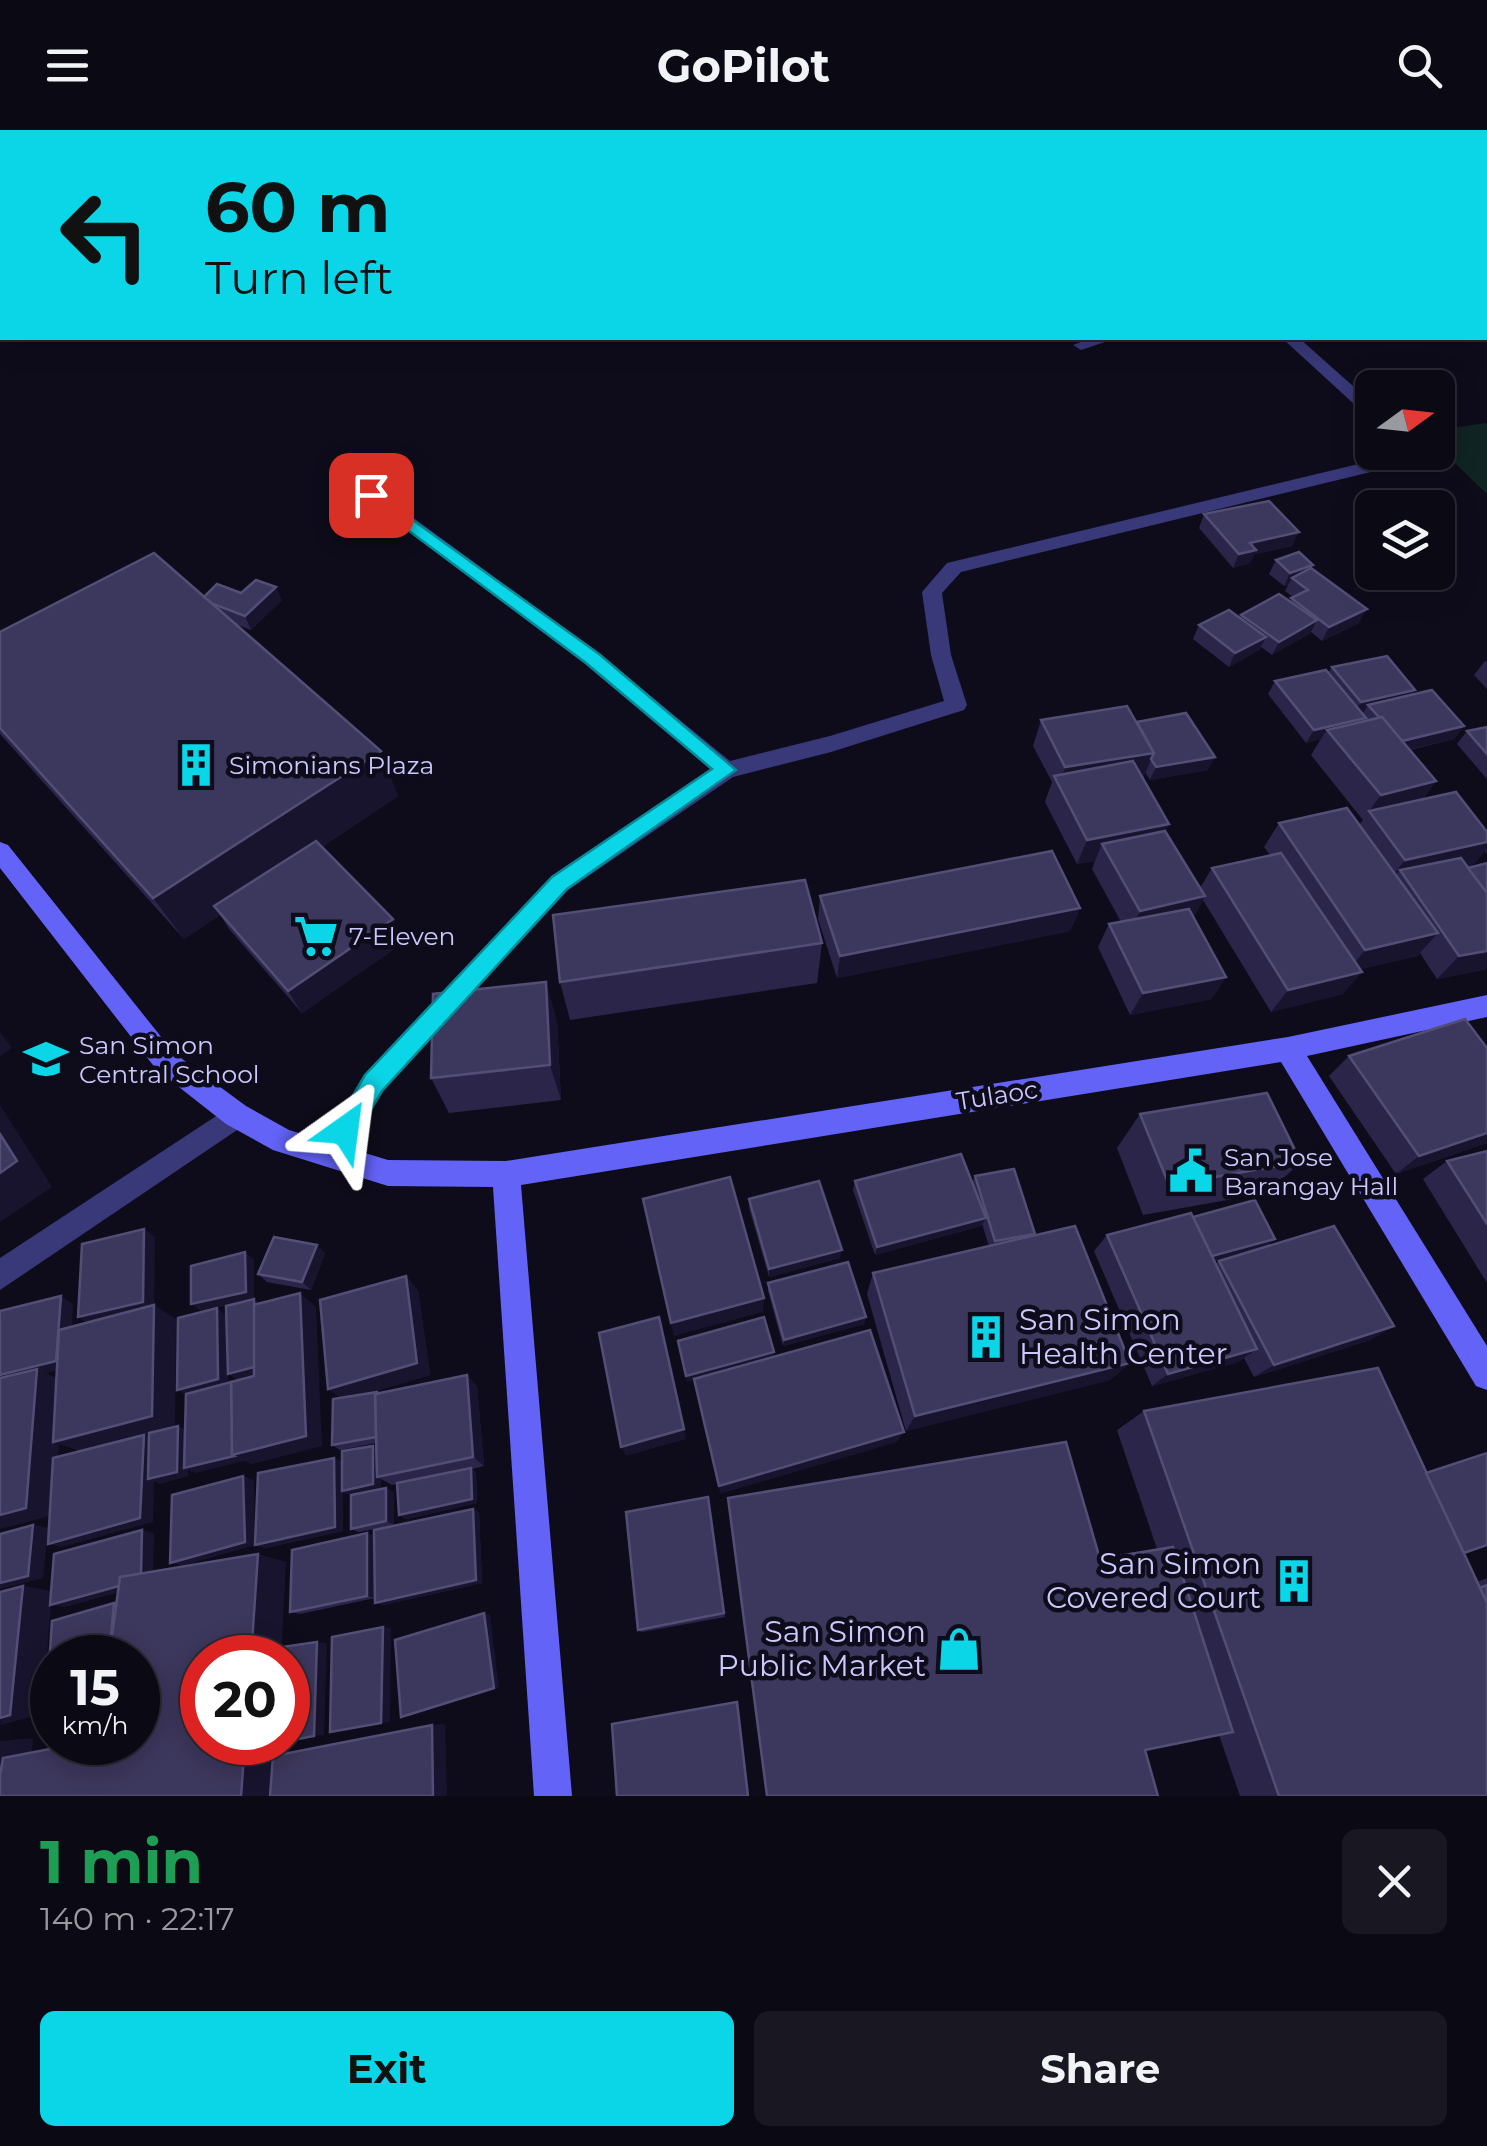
<!DOCTYPE html>
<html lang="en">
<head>
<meta charset="utf-8">
<style>
  :root { --surface:#0a0914; --page:#181722; --text:#f1f3f6; --muted:#999aa0; --line:#2a2a34; --accent:#0ad6e7 }
  body { margin:0; font-family:Montserrat,sans-serif; background:var(--page); color:var(--text); height:100vh; display:flex; flex-direction:column; font-size:38px; white-space:nowrap }
  * { box-sizing:border-box; margin:0 }
  p { font-size:32px; color:var(--muted) }
  .icon { flex:none; width:55px; height:55px; fill:none; stroke:currentColor; stroke-width:2; stroke-linecap:round; stroke-linejoin:round }
  .map { position:relative; height:1666px; overflow:hidden }
  .panel { display:flex; flex-direction:column; background:var(--surface); flex:1 }
  .panel>* { flex:none }
  .hud { position:absolute; left:0px; top:0px; width:1488px; height:210px; box-shadow:0 5px 25px #0003,0 0 0 2px var(--line); background:#0ad6e7; color:#111; overflow:hidden }
  .needle { width:65px; rotate:75deg }
  .buttons { position:absolute; left:1355px; top:240px; display:grid; gap:20px }
  .buttons a { display:grid; place-items:center; width:100px; height:100px; border-radius:15px; background:var(--surface); box-shadow:0 5px 25px #0003,0 0 0 2px var(--line); font-size:50px }
  .speed { position:absolute; left:30px; top:1505px; display:flex; gap:20px; font-size:50px; font-weight:700; text-align:center }
  .speed>* { display:grid; place-content:center; width:130px; height:130px; border-radius:50%; background:var(--surface); box-shadow:0 5px 25px #0003,0 0 0 2px var(--line); line-height:1 }
  .speed small { font-size:25px; font-weight:400 }
  .speed .limit { border:15px solid #d22; background:#fff; color:#111 }
  .pin { position:absolute; display:grid; place-items:center; width:85px; height:85px; color:#fff; margin:-42px; border-radius:20px; box-shadow:0 5px 15px #0006 }
  .me { position:absolute; width:110px; margin:-55px; rotate:31deg; stroke-linejoin:round; filter:drop-shadow(0 0 8px #0008) }
  .turn { display:flex; align-items:center; gap:35px; height:210px; padding:0 40px; font-size:45px }
  .turn .icon { width:130px; height:130px; stroke-width:2.5 }
  .turn b { display:block; font-size:70px; line-height:85px }
  .round { display:grid; place-items:center; flex:none; width:105px; height:105px; border-radius:15px; background:var(--page) }
  .headline { display:flex; align-items:center; justify-content:space-between; height:170px; padding:0 40px }
  h1 { font-size:60px; font-weight:700; line-height:75px; color:#1e9e55 }
  .cta { display:flex; gap:20px; margin-top:auto; padding:20px 40px }
  .cta a { flex:1; height:115px; border-radius:15px; background:var(--accent); color:#111; font-size:40px; font-weight:700; line-height:115px; text-align:center }
  .cta a+a { background:var(--page); color:var(--text) }
  header { display:flex; justify-content:space-between; align-items:center; height:130px; padding:0 40px; background:var(--surface); font-size:45px; font-weight:700 }
  .map>svg:first-child { display:block }
</style>
</head>
<body>
<header><svg class="icon" aria-label="menu" viewBox="0 0 24 24"><path d="M4 6h16M4 12h16M4 18h16"/></svg>GoPilot<svg class="icon" aria-label="search" viewBox="0 0 24 24"><circle cx="10" cy="10" r="6"/><path d="M15 15l6 6"/></svg></header>
<div class="map">
<svg width="1487" height="1666" viewBox="0 0 1487 1666">
  <rect width="100%" height="100%" fill="#0e0c1b"/>
  <polygon fill="#0f2423" points="1487,293 1487,364 1438,317 1438,300"/>
  <g fill="none" stroke-linecap="round" stroke-linejoin="round">
    <g fill="#393878" fill-rule="evenodd">
      <polygon points="1092,208 1117,208 1081,220 1073,215"/>
      <polygon points="1282,208 1299,208 1372,273 1372,286 1366,285"/>
      <polygon points="1393,322 1418,322 1383,339 961,442 942,463 951,525 967,575 964,580 831,622 733,647 568,760 382,961 341,1032 331,1036 321,1032 317,1023 321,1014 364,945 552,746 710,639 585,534 365,369 365,361 377,361 599,524 730,631 830,606 944,571 931,525 922,462 947,433 1371,331"/>
      <polygon points="236,973 246,976 250,985 246,994 0,1160 0,1128"/>
    </g>
    <polygon fill="#6363f8" fill-rule="evenodd" points="0,712 8,715 174,923 246,976 289,1000 388,1030 506,1031 1288,907 1487,865 1487,887 1307,926 1487,1216 1487,1260 1476,1256 1281,932 521,1055 572,1666 534,1666 493,1057 388,1056 273,1020 226,994 156,939 0,738"/>
  </g>
  <g fill="#2b2549" fill-rule="evenodd">
    <polygon points="1204,384 1292,416 1255,424 1250,433 1233,438 1199,398"/>
    <polygon points="1276,430 1312,439 1359,493 1322,511 1311,502 1272,525 1261,517 1259,520 1229,537 1193,509 1199,495 1240,487 1241,485 1290,471 1293,467 1285,461 1288,455 1284,456 1269,444"/>
    <polygon points="241,463 282,470 251,500 235,494 398,666 322,717 393,789 404,812 302,883 229,799 220,785 184,809 0,604 0,502 204,467"/>
    <polygon points="1487,531 1487,559 1474,545 1484,532"/>
    <polygon points="1332,537 1415,560 1412,564 1464,596 1454,609 1410,620 1436,651 1422,670 1487,702 1487,724 1485,721 1473,735 1467,736 1468,738 1487,733 1487,839 1437,849 1420,823 1417,826 1360,839 1343,864 1271,882 1203,770 1194,786 1212,869 1130,885 1098,817 1109,794 1121,792 1092,739 1095,731 1077,734 1045,672 1052,652 1033,616 1041,590 1137,592 1208,640 1150,650 1145,642 1143,648 1166,701 1200,758 1212,738 1270,725 1264,717 1279,693 1359,695 1363,690 1311,625 1321,609 1306,613 1268,564 1275,551 1328,543"/>
    <polygon points="1487,597 1487,649 1457,614 1467,601"/>
    <polygon points="820,766 1080,778 1070,801 837,848 818,789"/>
    <polygon points="822,813 817,853 570,890 560,852"/>
    <polygon points="557,891 561,970 449,983 431,948"/>
    <polygon points="1349,926 1487,1013 1396,1044 1329,946"/>
    <polygon points="1140,984 1301,1032 1267,1063 1143,1085 1117,1018"/>
    <polygon points="1487,1021 1487,1153 1423,1049 1447,1031"/>
    <polygon points="975,1046 1035,1104 1130,1233 1110,1250 906,1301 867,1164 873,1143 989,1116 982,1094 981,1096 875,1125 853,1060 855,1051 972,1052"/>
    <polygon points="749,1069 840,1128 769,1147 749,1078"/>
    <path d="M1193,1087L1266,1117L1394,1196L1370,1210L1254,1247L1244,1228L1238,1232L1152,1256L1094,1121L1107,1105ZM1264,1117L1219,1131L1215,1134L1214,1131Z"/>
    <polygon points="325,1123 311,1160 267,1152 258,1144"/>
    <polygon points="406,1146 418,1161 430,1245 368,1263 377,1262 379,1264 467,1245 477,1257 484,1336 472,1339 476,1343 477,1373 406,1389 399,1385 397,1354 392,1355 381,1349 381,1358 394,1362 394,1395 359,1402 351,1399 351,1365 343,1362 343,1401 265,1418 255,1415 254,1350 255,1413 334,1328 342,1332 376,1318 376,1313 340,1320 332,1315 341,1268"/>
    <polygon points="768,1153 866,1187 864,1194 783,1216 768,1161"/>
    <polygon points="1144,1281 1463,1423 1477,1452 1487,1448 1487,1666 1240,1666 1219,1605 1145,1620 1158,1666 767,1666 729,1381 1100,1429 1157,1419 1117,1300"/>
    <polygon points="708,1367 725,1487 642,1502 638,1500"/>
    <polygon points="479,1382 482,1453 383,1475 375,1468 300,1484 290,1482 374,1406"/>
  </g>
  <g fill="#18142e">
    <polygon points="1299,402 1292,416 1255,424 1250,433 1233,438 1239,424 1250,413"/>
    <polygon points="1313,435 1307,449 1292,448 1288,455 1284,456 1290,443"/>
    <polygon points="276,457 282,470 251,500 245,486"/>
    <polygon points="1367,479 1359,493 1322,511 1329,497"/>
    <polygon points="1317,490 1310,504 1272,525 1279,512"/>
    <polygon points="1266,507 1259,520 1229,537 1235,523"/>
    <polygon points="1415,560 1406,573 1368,575 1363,583 1352,585 1361,572"/>
    <polygon points="1366,588 1357,601 1327,600 1321,609 1306,613 1314,600"/>
    <polygon points="1464,596 1454,609 1390,624 1399,611"/>
    <polygon points="381,621 398,666 221,784 214,776 220,785 184,809 153,768"/>
    <polygon points="1154,623 1143,648 1059,656 1065,637"/>
    <polygon points="1215,627 1208,640 1150,650 1156,637"/>
    <polygon points="1436,651 1417,676 1369,681 1381,665"/>
    <polygon points="1169,694 1157,718 1102,714 1095,731 1077,734 1087,710"/>
    <polygon points="1487,712 1487,719 1473,735 1406,749 1400,740 1389,753 1386,754 1405,730"/>
    <polygon points="1205,766 1192,789 1128,804 1140,781"/>
    <polygon points="1080,778 1070,801 837,848 840,826"/>
    <polygon points="393,789 404,812 302,883 288,861"/>
    <polygon points="1438,803 1417,826 1346,843 1365,820"/>
    <polygon points="1487,821 1487,839 1437,849 1459,826"/>
    <polygon points="1362,842 1343,864 1271,882 1288,860"/>
    <polygon points="1226,847 1212,869 1130,885 1143,863"/>
    <polygon points="546,852 557,891 561,970 550,935"/>
    <polygon points="0,902 12,918 0,926"/>
    <polygon points="0,975 52,1057 0,1092"/>
    <polygon points="1487,1003 1487,1013 1396,1044 1419,1026"/>
    <polygon points="986,1088 981,1096 875,1125 877,1117"/>
    <polygon points="144,1099 155,1107 154,1179 90,1194 78,1187"/>
    <polygon points="1275,1109 1266,1117 1203,1134 1212,1126"/>
    <polygon points="317,1115 325,1123 311,1160 302,1152"/>
    <polygon points="842,1120 840,1128 769,1147 769,1139"/>
    <polygon points="245,1122 254,1130 254,1169 263,1176 264,1243 238,1250 228,1244 228,1255 188,1266 177,1260 217,1178 227,1186 254,1169 201,1181 191,1174"/>
    <polygon points="406,1146 418,1161 430,1245 344,1271 328,1259"/>
    <polygon points="300,1163 316,1177 322,1316 252,1334 244,1331 195,1343 188,1340 188,1346 160,1354 154,1351 153,1392 62,1417 48,1414 144,1305 156,1310 178,1296 232,1325 246,1321"/>
    <polygon points="61,1166 73,1174 70,1238 46,1243 64,1252 154,1175 176,1189 175,1296 80,1321 59,1314 54,1385 0,1399 0,1245"/>
    <polygon points="764,1168 763,1182 674,1206 671,1193"/>
    <polygon points="866,1187 864,1194 783,1216 784,1210"/>
    <polygon points="1394,1196 1370,1210 1254,1247 1274,1235"/>
    <polygon points="1257,1219 1238,1232 1152,1256 1168,1244"/>
    <polygon points="774,1222 773,1228 687,1252 686,1246"/>
    <polygon points="1130,1233 1110,1250 906,1301 915,1286"/>
    <polygon points="467,1245 477,1257 484,1336 473,1327"/>
    <polygon points="684,1299 686,1309 626,1326 621,1317"/>
    <polygon points="904,1302 897,1312 720,1364 719,1356"/>
    <polygon points="373,1316 380,1321 377,1347 381,1349 381,1358 351,1365 343,1362 343,1401 265,1418 255,1415 182,1436 170,1433 243,1346 254,1350 255,1415 334,1328 343,1333"/>
    <polygon points="471,1338 476,1343 477,1373 406,1389 399,1385"/>
    <polygon points="386,1358 394,1362 394,1395 386,1391"/>
    <polygon points="473,1379 479,1382 482,1453 383,1475 375,1473"/>
    <polygon points="33,1395 48,1398 43,1448 0,1459 0,1453"/>
    <polygon points="142,1400 154,1403 153,1453 65,1477 51,1475 42,1584 0,1595 23,1456 52,1461"/>
    <polygon points="367,1403 375,1406 375,1468 367,1466"/>
    <polygon points="258,1424 286,1432 281,1528 251,1528"/>
    <polygon points="484,1483 490,1485 499,1558 409,1586 401,1587"/>
    <polygon points="383,1497 391,1498 390,1592 381,1593"/>
    <polygon points="317,1512 327,1513 324,1605 314,1606"/>
    <polygon points="445,1594 447,1666 433,1666 432,1595"/>
    <polygon points="33,1608 28,1666 0,1666 0,1611"/>
    <polygon points="245,1612 276,1612 273,1666 241,1666"/>
  </g>
  <g fill="#3c375c" stroke="#534e75" stroke-width="2.5">
    <polygon points="1269,371 1299,402 1250,413 1256,420 1239,424 1204,384"/>
    <polygon points="1299,422 1313,435 1290,443 1276,430"/>
    <polygon points="154,423 381,621 153,768 0,598 0,502"/>
    <polygon points="1311,438 1367,479 1329,497 1291,468 1308,460 1292,448"/>
    <polygon points="256,450 276,457 245,486 213,474 204,467 217,454 241,463"/>
    <polygon points="1279,464 1317,490 1279,512 1241,485"/>
    <polygon points="1229,480 1266,507 1235,523 1199,495"/>
    <polygon points="1387,526 1415,560 1361,572 1332,537"/>
    <polygon points="1326,540 1366,588 1314,600 1275,551"/>
    <polygon points="1432,560 1464,596 1402,611 1382,587 1379,587 1368,575"/>
    <polygon points="1127,576 1154,623 1065,637 1041,590"/>
    <polygon points="1186,583 1215,627 1156,637 1151,629 1154,623 1137,592"/>
    <polygon points="1382,587 1436,651 1381,665 1327,600"/>
    <polygon points="1487,597 1487,624 1467,601"/>
    <polygon points="1133,631 1169,694 1087,710 1054,646"/>
    <polygon points="1456,662 1487,702 1487,712 1405,730 1369,681"/>
    <polygon points="1347,678 1438,803 1365,820 1279,693"/>
    <polygon points="1165,701 1205,766 1140,781 1102,714"/>
    <polygon points="316,711 393,789 288,861 214,776"/>
    <polygon points="1052,721 1080,778 840,826 820,766"/>
    <polygon points="1281,723 1362,842 1288,860 1212,738"/>
    <polygon points="1461,728 1487,763 1487,821 1459,826 1400,740"/>
    <polygon points="1487,733 1487,763 1468,738"/>
    <polygon points="805,750 822,813 560,852 553,785"/>
    <polygon points="1189,779 1226,847 1143,863 1109,794"/>
    <polygon points="546,852 550,935 431,948 433,864"/>
    <polygon points="1465,889 1487,918 1487,1003 1419,1026 1349,926"/>
    <polygon points="1267,963 1301,1032 1169,1055 1140,984"/>
    <polygon points="0,1004 17,1031 0,1043"/>
    <polygon points="1487,1021 1487,1094 1447,1031"/>
    <polygon points="961,1024 986,1088 877,1117 855,1051"/>
    <polygon points="1014,1039 1035,1104 995,1111 975,1046"/>
    <polygon points="730,1047 764,1168 671,1193 643,1069"/>
    <polygon points="819,1051 842,1120 769,1139 749,1069"/>
    <polygon points="1255,1070 1275,1109 1212,1126 1193,1087"/>
    <polygon points="1191,1083 1257,1219 1168,1244 1107,1105"/>
    <polygon points="1075,1096 1130,1233 915,1286 873,1143"/>
    <polygon points="1334,1096 1394,1196 1274,1235 1219,1131"/>
    <polygon points="144,1099 143,1172 78,1187 82,1114"/>
    <polygon points="274,1107 317,1115 302,1152 258,1144"/>
    <polygon points="245,1122 246,1162 191,1174 191,1136"/>
    <polygon points="848,1132 866,1187 784,1210 768,1153"/>
    <polygon points="406,1146 417,1233 328,1259 320,1170"/>
    <polygon points="300,1163 306,1306 232,1325 231,1252 254,1246 253,1175"/>
    <polygon points="61,1166 56,1231 0,1245 0,1181"/>
    <polygon points="254,1169 254,1237 228,1244 226,1176"/>
    <polygon points="154,1175 152,1286 53,1312 59,1200"/>
    <polygon points="217,1178 218,1249 177,1260 178,1188"/>
    <polygon points="659,1187 684,1299 621,1317 599,1203"/>
    <polygon points="764,1187 774,1222 686,1246 678,1211"/>
    <polygon points="870,1200 904,1302 719,1356 694,1249"/>
    <polygon points="1378,1238 1487,1473 1487,1666 1279,1666 1144,1281"/>
    <polygon points="37,1239 26,1378 0,1385 0,1248"/>
    <polygon points="467,1245 473,1327 377,1347 375,1264"/>
    <polygon points="231,1252 232,1325 234,1326 184,1338 186,1264"/>
    <polygon points="377,1262 377,1264 375,1264 376,1307 332,1315 333,1269"/>
    <polygon points="178,1296 177,1342 148,1349 149,1303"/>
    <polygon points="144,1305 140,1388 48,1414 53,1328"/>
    <polygon points="1066,1312 1100,1429 1173,1417 1233,1602 1145,1620 1158,1666 767,1666 728,1368"/>
    <polygon points="373,1316 373,1354 342,1361 342,1321"/>
    <polygon points="1487,1323 1487,1415 1464,1423 1426,1343"/>
    <polygon points="334,1328 335,1397 255,1415 258,1343"/>
    <polygon points="471,1338 472,1369 399,1385 397,1353"/>
    <polygon points="243,1346 245,1412 170,1433 172,1365"/>
    <polygon points="386,1358 386,1391 351,1399 351,1365"/>
    <polygon points="708,1367 724,1483 638,1500 626,1382"/>
    <polygon points="473,1379 476,1450 375,1473 374,1400"/>
    <polygon points="33,1395 28,1446 0,1453 0,1404"/>
    <polygon points="142,1400 141,1444 120,1447 119,1456 50,1475 54,1424"/>
    <polygon points="367,1403 367,1466 290,1482 292,1420"/>
    <polygon points="258,1424 251,1528 202,1528 202,1612 245,1612 241,1666 0,1666 0,1645 3,1628 86,1612 138,1612 138,1528 109,1528 120,1447"/>
    <polygon points="1487,1455 1487,1473 1480,1458"/>
    <polygon points="23,1456 10,1585 0,1588 0,1462"/>
    <polygon points="114,1473 109,1528 52,1528 52,1564 47,1565 52,1491"/>
    <polygon points="484,1483 494,1558 401,1587 395,1510"/>
    <polygon points="383,1497 381,1593 330,1602 332,1507"/>
    <polygon points="317,1512 314,1606 288,1611 288,1528 282,1528 282,1517"/>
    <polygon points="737,1572 748,1666 617,1666 612,1594"/>
    <polygon points="432,1595 433,1666 270,1666 273,1626"/>
  </g>
  <polygon fill="#0ad6e7" stroke="#068b96" stroke-width="2.5" points="371,360 599,524 736,640 567,759 382,961 354,1008 345,1011 336,1008 333,1000 365,945 552,747 712,639 586,533 365,368 362,365"/>
  <defs>
    <g id="building-bare" transform="scale(3.45)"><path d="M-4-6H4V6H1V3H-1V6H-4ZM-2.5-4.3h1.7v1.8h-1.7ZM.8-4.3h1.7v1.8H.8ZM-2.5-1h1.7V.8h-1.7ZM.8-1h1.7V.8H.8Z" fill="#0ad6e7" stroke="#0e0c1b" stroke-width="2.5" paint-order="stroke"/></g>
    <g id="supermarket-bare" transform="scale(3.45)"><path d="M-6-5.5h2.5l.6 2H6L4.5 2H-2.5L-4.4-4H-6ZM-1.5 3.2a1.3 1.3 0 1 0 .1 0ZM3 3.2a1.3 1.3 0 1 0 .1 0Z" fill="#0ad6e7" stroke="#0e0c1b" stroke-width="2.5" paint-order="stroke"/></g>
    <g id="school-bare" transform="scale(3.45)"><path d="M0-5L7-2L0 1L-7-2ZM-4 1L0 2.5L4 1V4Q0 6-4 4Z" fill="#0ad6e7" stroke="#0e0c1b" stroke-width="2.5" paint-order="stroke"/></g>
    <g id="civic-bare" transform="scale(3.45)"><path d="M-.6-6.5H3V-4.5H.6V-3L4-1V1h2V6H-6V1h2V-1L-.6-3ZM-1.2 2.5V6h2.4V2.5Z" fill="#0ad6e7" stroke="#0e0c1b" stroke-width="2.5" paint-order="stroke"/></g>
    <g id="shop-bare" transform="scale(3.45)"><path d="M-5-2.5h2.3a2.7 3.5 0 0 1 5.4 0H5L5.5 6h-11ZM-1.5-2.5h3a1.5 2.3 0 0 0-3 0Z" fill="#0ad6e7" stroke="#0e0c1b" stroke-width="2.5" paint-order="stroke"/></g>
  </defs>
  <g fill-rule="evenodd">
    <use href="#building-bare" x="196" y="635"/>
    <use href="#supermarket-bare" x="316" y="806"/>
    <use href="#school-bare" x="46" y="929"/>
    <use href="#civic-bare" x="1191" y="1041"/>
    <use href="#building-bare" x="986" y="1207"/>
    <use href="#building-bare" x="1294" y="1451"/>
    <use href="#shop-bare" x="959" y="1519"/>
  </g>
  <g text-anchor="middle" stroke-width="9" stroke-linejoin="round" paint-order="stroke">
    <g font-size="25" fill="#ccc8fd" stroke="#0e0c1b" text-anchor="start">
      <text x="229" y="644">Simonians Plaza</text>
      <text x="349" y="815">7-Eleven</text>
      <text x="79" y="924">San Simon<tspan x="79" dy="29">Central School</tspan></text>
      <text x="1224" y="1036">San Jose<tspan x="1224" dy="29">Barangay Hall</tspan></text>
    </g>
    <g font-size="25" fill="#ccc8fd" stroke="#0e0c1b">
      <text transform="translate(997 965) rotate(-9)" y="9">Tulaoc</text>
    </g>
    <g font-size="30" fill="#ccc8fd" stroke="#0e0c1b" text-anchor="end">
      <text x="1019" y="1200" text-anchor="start">San Simon<tspan x="1019" dy="34">Health Center</tspan></text>
      <text x="1261" y="1444">San Simon<tspan x="1261" dy="34">Covered Court</tspan></text>
      <text x="926" y="1512">San Simon<tspan x="926" dy="34">Public Market</tspan></text>
    </g>
  </g>
</svg>
<div class="buttons">
<a><svg class="needle" viewBox="-14 -14 28 28"><path d="M0-13l5 13h-10z" fill="#e53935"/><path d="M0 13l5-13h-10z" fill="#999aa0"/></svg></a>
<a><svg class="icon" aria-label="layers" viewBox="0 0 24 24"><path d="M12 4l9 5-9 5-9-5zM3 14l9 5 9-5"/></svg></a>
</div>
<div class="speed"><div>15<small>km/h</small></div><div class="limit">20</div></div>
<div class="pin" style="left:371px;top:365px;background:#d93025"><svg class="icon" aria-label="arrive" viewBox="0 0 24 24"><path d="M6 21V4h12l-3 4 3 4H6"/></svg></div>
<svg class="me" style="left:345px;top:1000px" viewBox="-20 -20 40 40"><path d="M0-17L14 15 0 8-14 15z" fill="#0ad6e7" stroke="#fff" stroke-width="4"/></svg>
<div class="hud">
<div class="turn"><svg class="icon" aria-label="left" viewBox="0 0 24 24"><path d="M17 20v-9H6M10 6l-5 5 5 5"/></svg><div><b>60 m</b>Turn left</div></div>
</div>
</div>
<section class="panel">
<div class="headline"><div><h1>1 min</h1><p>140 m · 22:17</p></div><a class="round"><svg class="icon" aria-label="close" viewBox="0 0 24 24"><path d="M6 6l12 12M18 6L6 18"/></svg></a></div>
<div class="cta"><a>Exit</a><a>Share</a></div>
</section>
</body>
</html>
